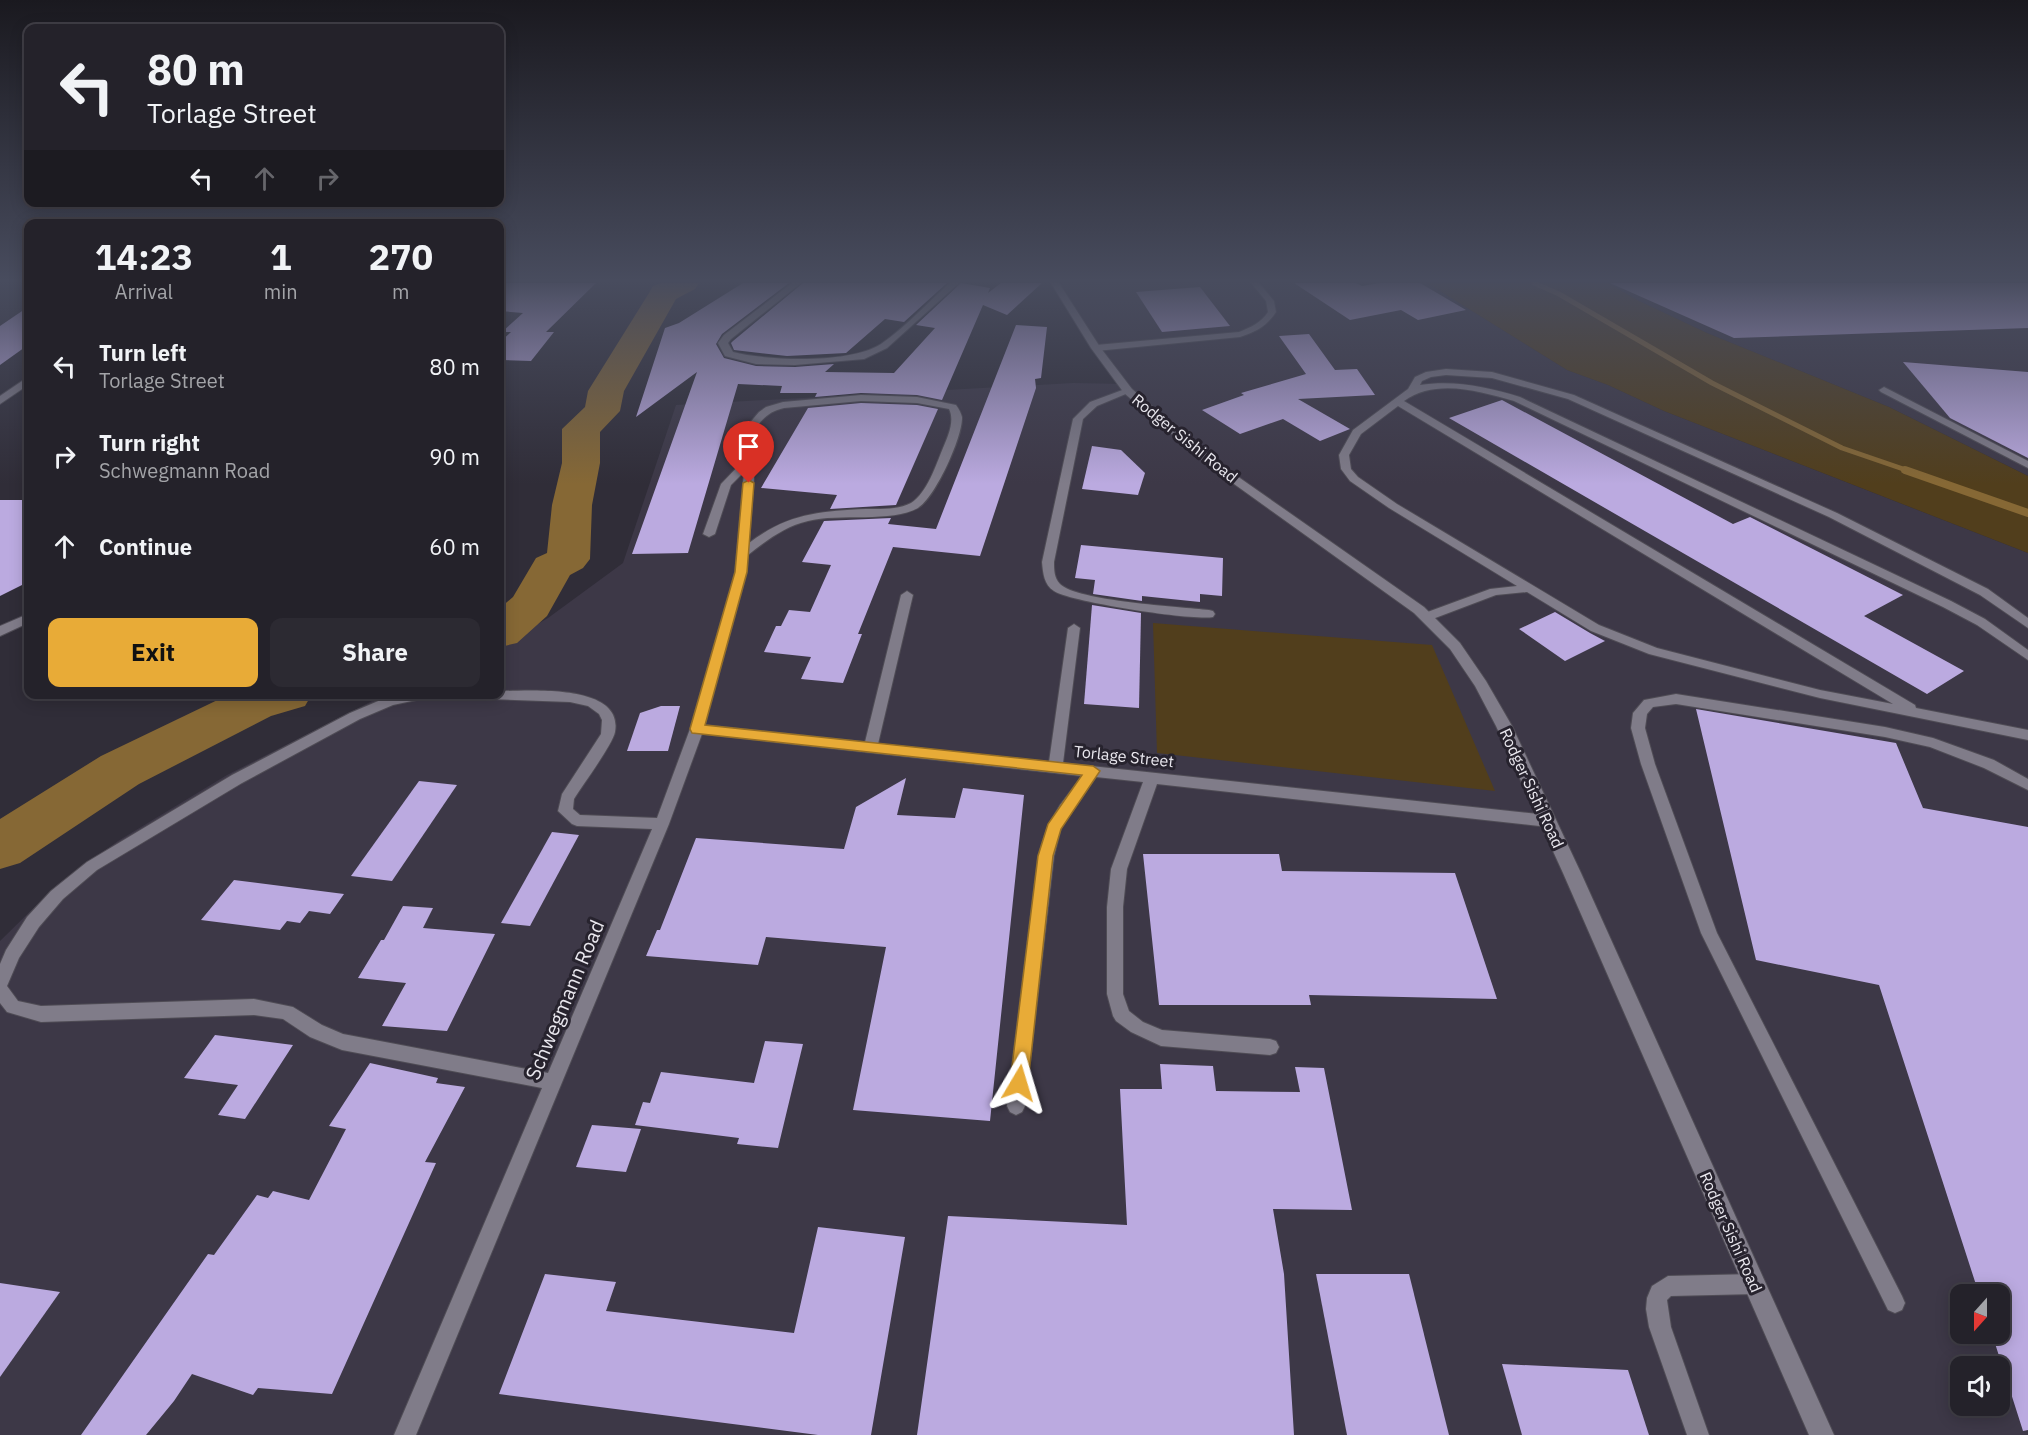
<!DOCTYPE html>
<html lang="en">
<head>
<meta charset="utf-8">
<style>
  :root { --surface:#24222a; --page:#2c2a32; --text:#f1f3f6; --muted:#a3a4a8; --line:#413f47; --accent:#e8ab37 }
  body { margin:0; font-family:"IBM Plex Sans",sans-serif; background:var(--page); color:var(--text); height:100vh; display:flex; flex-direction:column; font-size:22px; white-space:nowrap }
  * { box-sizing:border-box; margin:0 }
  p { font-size:20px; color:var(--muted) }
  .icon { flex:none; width:33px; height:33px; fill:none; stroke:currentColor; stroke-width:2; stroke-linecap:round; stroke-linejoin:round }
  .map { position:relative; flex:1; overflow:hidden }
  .sheet { position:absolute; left:24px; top:219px; width:480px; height:480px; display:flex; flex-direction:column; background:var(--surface); border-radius:12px; box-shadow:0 3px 15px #0003,0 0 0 2px var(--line) }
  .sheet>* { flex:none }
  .banner { position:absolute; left:24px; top:24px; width:480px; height:183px; border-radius:12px; box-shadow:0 3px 15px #0003,0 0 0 2px var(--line); background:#24222a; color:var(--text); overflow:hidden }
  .needle { width:39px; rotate:201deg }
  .fabs { position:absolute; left:1950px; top:1284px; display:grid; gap:12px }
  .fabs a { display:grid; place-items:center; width:60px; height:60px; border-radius:12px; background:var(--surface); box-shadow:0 3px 15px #0003,0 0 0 2px var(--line); font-size:30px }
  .pin { position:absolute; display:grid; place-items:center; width:51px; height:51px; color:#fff; margin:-62px -26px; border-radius:50% 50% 50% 0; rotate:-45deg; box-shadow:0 0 6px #0007 }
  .pin .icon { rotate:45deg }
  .me { position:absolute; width:66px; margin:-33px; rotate:7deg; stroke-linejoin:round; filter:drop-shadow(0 0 4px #0008) }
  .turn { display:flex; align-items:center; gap:21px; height:126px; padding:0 24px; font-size:27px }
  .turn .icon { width:78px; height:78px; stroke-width:2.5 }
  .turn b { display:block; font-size:42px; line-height:51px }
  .lanes { display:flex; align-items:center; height:57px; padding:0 24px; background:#0003; justify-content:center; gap:30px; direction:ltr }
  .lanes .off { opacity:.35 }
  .eta { display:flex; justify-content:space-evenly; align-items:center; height:102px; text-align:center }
  .eta b { font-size:36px; font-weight:800; line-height:42px }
  .action { display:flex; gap:12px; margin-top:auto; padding:12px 24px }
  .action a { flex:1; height:69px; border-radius:12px; background:var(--accent); color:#111; font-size:24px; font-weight:800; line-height:69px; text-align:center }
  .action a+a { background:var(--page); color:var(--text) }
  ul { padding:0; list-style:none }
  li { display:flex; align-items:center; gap:18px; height:90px; padding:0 24px }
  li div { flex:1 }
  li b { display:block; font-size:22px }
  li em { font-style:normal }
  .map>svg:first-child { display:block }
</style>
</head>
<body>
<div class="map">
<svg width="2028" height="1435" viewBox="0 0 2028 1435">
  <rect width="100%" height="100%" fill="#302d38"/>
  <g fill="#3d3847" fill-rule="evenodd">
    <path d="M1056,283H1427L1567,370L1608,385L1664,411L2028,553V1435H0V941L58,884L118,841L227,775L376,699L386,694H500V646L548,618L623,563L676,405L1073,383L1123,384ZM1960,1294H2000V1334H1960ZM1960,1366H2000V1406H1960Z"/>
    <polygon points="1608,283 2028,283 2028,476 1889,407 1707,333 1637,300"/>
  </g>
  <g fill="#513e1c">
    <polygon points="1427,283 1608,283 1637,300 1707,333 1889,407 2028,476 2028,553 1664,411 1608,385 1567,370"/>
    <polygon points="1153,623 1432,645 1495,791 1157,753"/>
  </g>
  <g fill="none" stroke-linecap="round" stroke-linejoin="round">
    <polyline stroke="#866835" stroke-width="5" points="1534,283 1559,294 1712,383 1842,448 1909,471"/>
    <polyline stroke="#866835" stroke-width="8" points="1905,470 2028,513"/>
    <g fill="#866835" fill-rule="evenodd">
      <polygon points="661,283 699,283 695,289 676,299 624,391 620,411 600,432 600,463 592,505 590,559 583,568 570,575 547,616 517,643 500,647 500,608 513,597 536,558 547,553 552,505 562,463 562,429 585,407 588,391 649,293 653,286"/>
      <polygon points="230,694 312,694 305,706 271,716 139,784 20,863 0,869 0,819 101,756"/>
    </g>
  </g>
  <g fill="#bbaae0">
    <polygon points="500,283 596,283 546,332 554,332 531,361 500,360 500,342 511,332 502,332 523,313 500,311"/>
    <polygon points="743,283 789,283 722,334 716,344 724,358 756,366 795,367 834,364 825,372 894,373 935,328 916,325 961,283 990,288 988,293 1001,283 1042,283 1007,315 983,305 942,400 917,395 861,393 815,397 817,393 780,393 782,386 738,384 688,553 632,554 697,372 636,417 665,328 679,323"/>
    <polygon points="803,283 947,283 904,322 885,319 846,353 787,356 734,350 731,343 733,341"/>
    <polygon points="1294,283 1356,283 1362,286 1380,283 1420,283 1466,310 1418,320 1401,310 1350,320"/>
    <polygon points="1610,283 2028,283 2028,328 1734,338"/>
    <polygon points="1200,287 1230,326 1162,332 1136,292"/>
    <polygon points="28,307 28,345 0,365 0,326"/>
    <polygon points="1016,325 1047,327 1041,378 1035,379 1036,388 980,556 893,547 858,634 862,634 843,683 801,679 811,657 764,652 776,626 781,626 789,610 810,612 831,565 802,562 824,521 891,518 888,524 936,529"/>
    <polygon points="1309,334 1335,370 1357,369 1375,395 1298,399 1350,429 1320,441 1283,419 1240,434 1202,410 1244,395 1241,393 1306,374 1279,336"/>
    <polygon points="1903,362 2028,372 2028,458 1950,418"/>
    <polygon points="1502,400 1733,524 1750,517 1903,595 1864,616 1964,671 1927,694 1449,418"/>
    <polygon points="861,403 917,405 938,409 896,505 830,509 837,495 761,488 808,408"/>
    <polygon points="1092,446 1121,450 1145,473 1138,495 1082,489"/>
    <polygon points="0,500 28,500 28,582 0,596"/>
    <polygon points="1081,545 1223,558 1222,596 1200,594 1200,602 1142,596 1142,601 1093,594 1095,580 1075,578"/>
    <polygon points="1092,605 1141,613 1139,708 1084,704"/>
    <polygon points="1555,612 1590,633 1605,641 1565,661 1519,629"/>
    <polygon points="661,706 680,706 668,751 627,751 640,713"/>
    <polygon points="1696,709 1896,743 1923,808 2028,827 2028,1430 2023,1431 1992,1334 2000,1334 2000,1294 1979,1294 1879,985 1756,960"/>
    <polygon points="906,778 897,815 955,818 963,788 1024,795 990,1121 853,1110 886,947 766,937 758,965 646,956 657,930 660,930 696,838 844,849 856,807"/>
    <polygon points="419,781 457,785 392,881 351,876"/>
    <polygon points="552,832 579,835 530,926 501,923"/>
    <polygon points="1143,854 1279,854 1282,871 1455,873 1497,999 1309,995 1311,1005 1159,1005"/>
    <polygon points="234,880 344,894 330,914 309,911 300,923 287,921 280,930 201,920"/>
    <polygon points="403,906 433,908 423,928 495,934 447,1031 382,1026 406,983 358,978 381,940 384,940"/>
    <polygon points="215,1035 293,1045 245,1119 218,1115 238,1085 184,1078"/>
    <polygon points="765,1041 803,1044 778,1148 737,1144 739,1138 635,1125 643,1102 650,1103 661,1072 754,1083"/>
    <polygon points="370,1063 438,1078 436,1083 465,1087 425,1162 436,1163 332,1394 258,1388 253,1395 192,1374 174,1401 146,1435 81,1435 208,1254 214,1255 257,1195 268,1198 273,1191 309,1200 346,1129 329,1126"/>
    <polygon points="1160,1064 1213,1066 1216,1091 1300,1092 1295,1067 1324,1068 1352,1210 1273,1209 1284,1274 1294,1435 917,1435 948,1216 1127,1225 1120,1089 1162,1089"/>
    <polygon points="592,1125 641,1129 626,1172 576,1167"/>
    <polygon points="818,1227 905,1237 871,1435 818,1435 499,1394 545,1274 616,1282 606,1311 794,1333"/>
    <polygon points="1316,1274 1409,1274 1449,1435 1347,1435"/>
    <polygon points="0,1283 60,1292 0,1377"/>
    <polygon points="1502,1364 1628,1370 1649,1435 1522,1435"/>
  </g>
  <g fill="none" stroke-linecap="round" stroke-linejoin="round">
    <g stroke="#4f4c55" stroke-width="2">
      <g id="service">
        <path d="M1251,283H1259L1274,301L1276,312C1267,326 1256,332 1240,337L1096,351L1092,348L1096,345L1239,332C1251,327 1261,323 1268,312L1266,301Z"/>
        <path d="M1446,369L1492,372L1574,395L1837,513L1988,589L2028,618V628L1980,595L1829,517L1568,399L1492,378L1446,375L1431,377L1422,381L1420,385C1455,380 1487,387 1520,397L1951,601L1985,619L2028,650V660L1977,625L1943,607L1514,401C1479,391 1436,378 1404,401L1915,705L1916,708L2028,730V740L1820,698L1649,654L1591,631L1527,592L1496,595L1430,620H1422L1420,617L1422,614L1490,589L1517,586L1389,508L1350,481L1341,469L1339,455L1353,430L1408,389L1415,377L1426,372ZM1398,406L1893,704L1820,690L1657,648L1599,625L1397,504L1358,477L1351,469L1349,455L1361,434Z"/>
        <polygon points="1884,387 2028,461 2028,468 1881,392 1879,390"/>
        <path d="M1125,389L1133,391L1097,406L1083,419L1054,562C1054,569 1054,578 1060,584C1077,601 1181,607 1209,610L1213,611L1215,614L1213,617C1194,621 1070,602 1054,591C1044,585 1043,573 1042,562L1073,419L1090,402Z"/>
        <path d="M861,395L917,397L956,405C959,409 961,413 962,417C963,437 935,498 918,508C892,523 839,513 808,521C785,526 766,541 748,555L747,572L705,725L865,742L901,595L907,591L913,595L878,744L1049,762L1068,628L1074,624L1080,628L1063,763L1548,815L1553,817L1555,821L1553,825L1548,827L1157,784L1127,869L1123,907V994L1129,1011L1143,1022L1162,1030L1270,1039L1276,1041L1279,1047L1276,1053L1270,1055L1161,1046L1131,1032L1116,1021L1113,1016L1107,994V907L1111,869L1143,782L1096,777L1061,828L1054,856L1025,1106L1022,1112L1016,1115L1010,1112L1007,1106L1038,856L1047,828L1060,805L1082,776L702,734L669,824L416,1435H394L542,1088L342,1050L310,1037L283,1019L254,1015L41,1022L7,1012L0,1003V964L6,950L27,917L51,891L87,862L232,775L350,713L390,696L432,694L426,698L393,705L360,719L242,783L97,870L63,899L39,927L19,958L7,986L18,1001L41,1006L254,999L293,1007L322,1025L343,1034L548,1073L652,829L577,826L572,824L558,811L562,794L601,734L602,720L599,714L588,706L570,702L461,698L455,694H500V691C528,691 624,683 615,732C613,744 582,786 574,799L573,809L580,815L657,818L690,729L735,572L744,472L731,485L715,534L709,537L703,534L721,484L745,459L748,425L759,412L766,407L783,402ZM861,401L917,403L949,409C955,421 948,436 943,448C936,465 927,493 911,503C898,510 880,509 866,509C819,511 787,514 749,543L758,425C766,415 772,411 784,408Z"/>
        <polygon points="1676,694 1885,727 1933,738 1994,760 2028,779 2028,790 1984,768 1930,747 1885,737 1676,704 1653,707 1647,714 1645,728 1655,764 1717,933 1902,1296 1905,1303 1902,1310 1895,1313 1888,1310 1701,933 1641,764 1631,728 1633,713 1644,700"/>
        <polygon points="1755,1274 1762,1277 1765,1284 1762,1291 1755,1294 1671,1296 1667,1300 1671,1327 1709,1435 1687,1435 1649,1327 1646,1309 1647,1298 1652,1286 1668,1276"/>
      </g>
    </g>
    <g stroke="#4f4c55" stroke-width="2">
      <g id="minor">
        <path d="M792,283H801L731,339L728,343L733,352C768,361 850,364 881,344C906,327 928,302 950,283H959L887,348L864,359L795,365L756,364L725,356L718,343L724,335Z"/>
        <polygon points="28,377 28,385 0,404 0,396"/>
        <polygon points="28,614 28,623 0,636 0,626"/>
      </g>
    </g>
    <g stroke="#4f4c55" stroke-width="2">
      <polygon id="tertiary" points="1051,283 1059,283 1100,347 1132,389 1217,462 1424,607 1460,643 1486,681 1512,726 1581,873 1834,1435 1809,1435 1563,873 1496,726 1475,686 1450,649 1414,613 1209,466 1124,393 1091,348"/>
    </g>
    <use href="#service" fill="#807c89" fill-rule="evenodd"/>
    <use href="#minor" fill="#807c89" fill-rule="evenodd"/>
    <use href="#tertiary" fill="#807c89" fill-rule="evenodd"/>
  </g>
  <linearGradient id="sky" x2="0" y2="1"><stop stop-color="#1a191f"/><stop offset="0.58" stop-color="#484c5e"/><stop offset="1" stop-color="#484c5e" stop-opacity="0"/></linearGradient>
  <rect width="2028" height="484" fill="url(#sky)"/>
  <polygon fill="#e8ab37" stroke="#976f24" stroke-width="1.5" points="749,480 754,483 747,572 705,725 1093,766 1100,771 1061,829 1053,856 1028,1083 1025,1089 1019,1092 1012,1089 1010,1083 1038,856 1048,824 1082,775 692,733 690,729 735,572 743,483"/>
  <g text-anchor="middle" stroke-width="6" stroke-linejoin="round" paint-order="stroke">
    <g font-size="16" fill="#e9e7ee" stroke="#27232e">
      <text transform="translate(1185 438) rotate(39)" y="6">Rodger Sishi Road</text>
      <text transform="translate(1124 756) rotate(6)" y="6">Torlage Street</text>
      <text transform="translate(1532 788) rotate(65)" y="6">Rodger Sishi Road</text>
      <text transform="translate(1731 1232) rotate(66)" y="6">Rodger Sishi Road</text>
    </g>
    <g font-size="20" fill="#e9e7ee" stroke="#27232e">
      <text transform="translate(565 1000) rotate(-67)" y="7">Schwegmann Road</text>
    </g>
  </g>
</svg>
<div class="fabs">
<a><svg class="needle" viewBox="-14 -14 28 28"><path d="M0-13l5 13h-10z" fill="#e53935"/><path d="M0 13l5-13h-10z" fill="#a3a4a8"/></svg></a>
<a><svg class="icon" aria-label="sound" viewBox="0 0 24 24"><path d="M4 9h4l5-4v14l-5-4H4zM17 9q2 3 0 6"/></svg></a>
</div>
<div class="pin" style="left:749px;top:483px;background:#d93025"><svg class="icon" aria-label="arrive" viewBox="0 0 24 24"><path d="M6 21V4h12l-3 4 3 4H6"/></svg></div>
<svg class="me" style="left:1019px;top:1083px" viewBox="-20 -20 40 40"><path d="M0-17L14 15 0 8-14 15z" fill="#e8ab37" stroke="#fff" stroke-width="4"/></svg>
<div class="banner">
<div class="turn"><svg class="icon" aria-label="left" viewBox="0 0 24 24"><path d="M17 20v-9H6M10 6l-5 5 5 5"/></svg><div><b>80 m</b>Torlage Street</div></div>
<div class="lanes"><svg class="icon" aria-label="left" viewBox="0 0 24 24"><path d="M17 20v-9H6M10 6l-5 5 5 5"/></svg><svg class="icon off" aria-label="ahead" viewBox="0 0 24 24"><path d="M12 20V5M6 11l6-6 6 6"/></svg><svg class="icon off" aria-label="right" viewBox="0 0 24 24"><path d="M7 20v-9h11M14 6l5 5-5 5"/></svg></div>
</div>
<section class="sheet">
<div class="eta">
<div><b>14:23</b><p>Arrival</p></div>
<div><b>1</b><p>min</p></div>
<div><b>270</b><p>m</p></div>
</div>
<ul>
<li><svg class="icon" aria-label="left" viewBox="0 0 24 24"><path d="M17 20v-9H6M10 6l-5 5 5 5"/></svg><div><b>Turn left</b><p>Torlage Street</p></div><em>80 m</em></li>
<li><svg class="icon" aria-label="right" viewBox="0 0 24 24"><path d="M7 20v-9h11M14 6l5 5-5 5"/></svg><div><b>Turn right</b><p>Schwegmann Road</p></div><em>90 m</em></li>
<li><svg class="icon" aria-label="ahead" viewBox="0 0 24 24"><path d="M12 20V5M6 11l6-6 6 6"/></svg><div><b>Continue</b></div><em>60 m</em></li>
</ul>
<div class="action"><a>Exit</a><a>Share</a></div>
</section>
</div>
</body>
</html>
